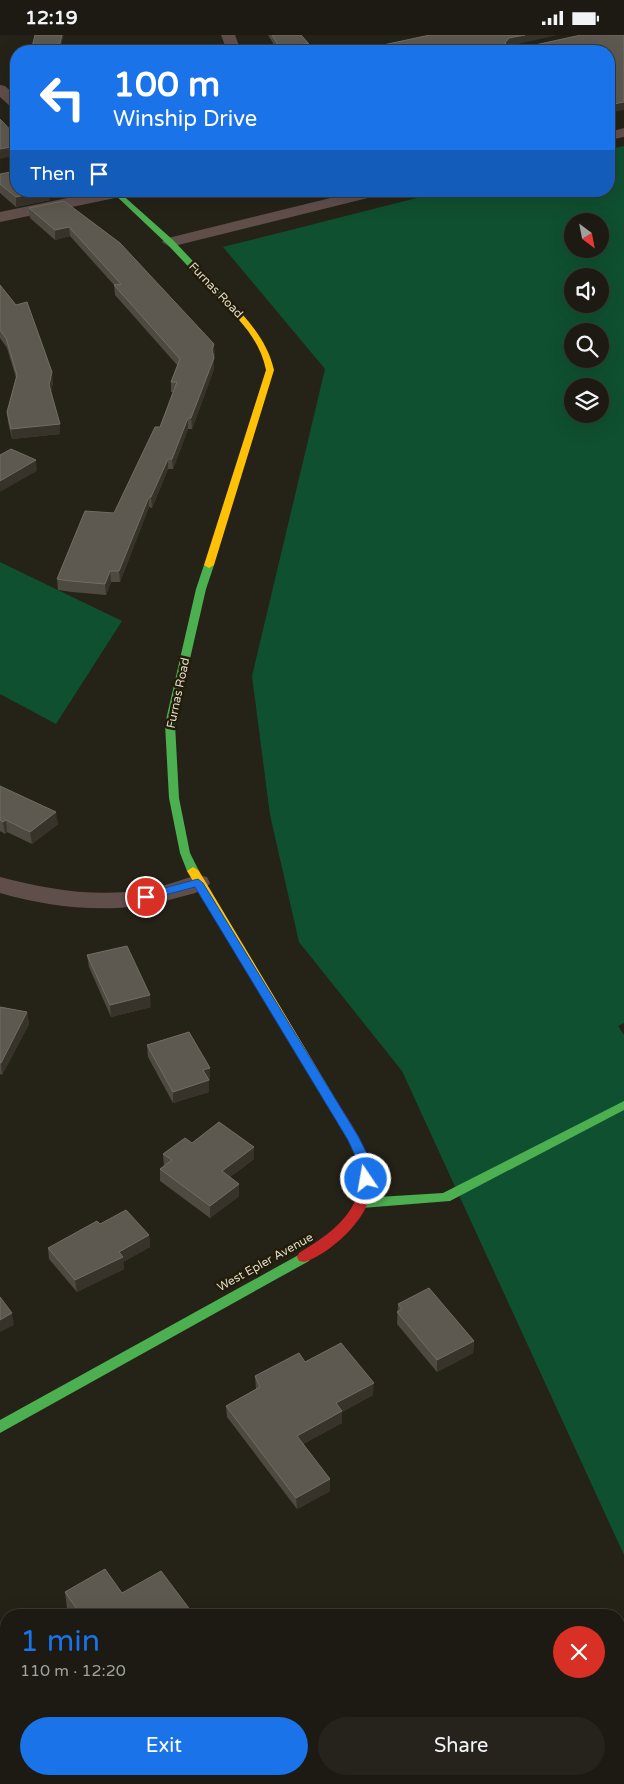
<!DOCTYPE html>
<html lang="en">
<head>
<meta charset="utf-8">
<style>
  :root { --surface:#1c1a12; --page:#25231b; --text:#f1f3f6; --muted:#a0a19f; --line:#3a3832; --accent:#1a73e8 }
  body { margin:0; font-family:"Varela Round",sans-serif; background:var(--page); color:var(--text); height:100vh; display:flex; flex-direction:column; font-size:19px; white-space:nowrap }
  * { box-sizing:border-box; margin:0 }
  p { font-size:16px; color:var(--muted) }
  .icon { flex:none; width:28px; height:28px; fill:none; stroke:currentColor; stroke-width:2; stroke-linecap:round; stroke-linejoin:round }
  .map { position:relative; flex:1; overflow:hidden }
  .details { position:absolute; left:0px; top:1574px; width:625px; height:176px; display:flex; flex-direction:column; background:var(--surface); border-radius:20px 20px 0 0; box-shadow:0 5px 20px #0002,0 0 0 1px var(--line) }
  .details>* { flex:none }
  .top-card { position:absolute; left:10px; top:10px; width:605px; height:152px; border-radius:20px; box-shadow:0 5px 20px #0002,0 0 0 1px var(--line); background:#1a73e8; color:#fff; overflow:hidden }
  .needle { width:32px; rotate:148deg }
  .fabs { position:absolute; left:564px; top:178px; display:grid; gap:10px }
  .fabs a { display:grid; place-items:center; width:45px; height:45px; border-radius:50%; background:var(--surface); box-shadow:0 5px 20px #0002,0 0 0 1px var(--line); font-size:25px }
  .pin { position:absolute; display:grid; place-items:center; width:42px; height:42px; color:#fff; margin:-21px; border:2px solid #fff; border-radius:50%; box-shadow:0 1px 5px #0007 }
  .me { position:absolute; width:55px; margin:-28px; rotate:348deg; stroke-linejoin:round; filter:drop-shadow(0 0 4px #0008) }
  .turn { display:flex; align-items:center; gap:18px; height:105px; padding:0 20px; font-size:22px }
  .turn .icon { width:65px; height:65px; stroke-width:2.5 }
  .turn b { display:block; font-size:35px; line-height:42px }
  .then { display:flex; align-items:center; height:48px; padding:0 20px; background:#0003; gap:10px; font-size:19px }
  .round { display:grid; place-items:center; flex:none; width:52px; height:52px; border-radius:26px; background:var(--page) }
  .headline { display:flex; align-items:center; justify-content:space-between; height:85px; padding:0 20px }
  h1 { font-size:30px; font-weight:600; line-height:38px; color:var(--accent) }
  .cta { display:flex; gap:10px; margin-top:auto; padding:10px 20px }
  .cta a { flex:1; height:58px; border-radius:30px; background:var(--accent); color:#fff; font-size:20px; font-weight:600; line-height:58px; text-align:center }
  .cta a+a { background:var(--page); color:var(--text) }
  .status { display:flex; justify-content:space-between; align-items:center; height:35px; padding:0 25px; background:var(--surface); direction:ltr }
  .status svg { height:14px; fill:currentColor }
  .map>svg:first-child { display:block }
</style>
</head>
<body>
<div class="status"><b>12:19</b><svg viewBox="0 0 49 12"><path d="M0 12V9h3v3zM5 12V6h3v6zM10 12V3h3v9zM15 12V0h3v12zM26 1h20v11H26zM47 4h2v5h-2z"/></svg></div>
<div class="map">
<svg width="624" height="1749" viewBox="0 0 624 1749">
  <rect width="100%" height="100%" fill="#252218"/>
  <g fill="#0f5030" fill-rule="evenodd">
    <path d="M624,111V988L618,991L624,1000V1520L402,1036L299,907L270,780L252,641L325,334L223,212L444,156H609V114ZM572,186H600V214H572ZM572,241H600V269H572ZM572,296H600V324H572ZM572,351H600V379H572Z"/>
    <polygon points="0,527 122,586 56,689 0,659"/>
  </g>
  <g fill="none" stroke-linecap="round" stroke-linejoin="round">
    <g fill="#604e4b" fill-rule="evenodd">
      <polygon points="221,0 235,0 241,16 227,16"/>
      <polygon points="0,50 5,51 16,61 16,73 11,72 0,62"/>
      <polygon points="624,93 624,102 609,105 609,97"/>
      <polygon points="101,156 123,158 115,163 0,187 0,177"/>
      <polygon points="359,156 387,156 384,159 170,212 162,207 164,204"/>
      <path d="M198,840L207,842L210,848C205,857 191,859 180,862C120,880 60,875 0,858V842C49,855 99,863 149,854C166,851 182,844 198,840Z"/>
    </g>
    <g fill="#4caf50" fill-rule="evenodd">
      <polygon points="111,156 118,156 173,205 225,260 225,264 219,264 167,209"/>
      <polygon points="209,527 214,530 206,554 175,689 179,763 190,818 199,836 193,840 187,836 180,818 169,763 165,689 196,554 204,530"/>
      <polygon points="624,1066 624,1075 450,1166 362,1173 357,1171 356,1168 357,1165 362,1163 443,1158"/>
      <polygon points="304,1217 309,1218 311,1222 309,1226 0,1398 0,1385"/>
    </g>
    <g fill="#ffc107" fill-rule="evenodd">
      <path d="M219,260H225C246,283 267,304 274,335L214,530L209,533L204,530L266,335C260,305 240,285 219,264Z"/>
      <polygon points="193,832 199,836 333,1060 335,1063 333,1066 325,1066 187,836"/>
    </g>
    <path fill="#c62828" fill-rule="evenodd" d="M329,1059L333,1060C361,1105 395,1146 351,1194C339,1207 321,1222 304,1227L299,1226L297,1222L299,1218C343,1192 377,1162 350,1109C342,1093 332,1078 323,1063L325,1060Z"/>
  </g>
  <g fill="#4e4a42">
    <polygon points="268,0 301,0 309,9 309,16 278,16"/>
    <polygon points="0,139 50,165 16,172 0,158"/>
    <polygon points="64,166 215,319 214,321 214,334 192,394 188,394 173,434 168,434 152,473 149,472 120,547 111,547 106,560 72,557 58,555 57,544 114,478 160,392 173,357 171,357 171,347 177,330 115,260 114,250 70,201 55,205 30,183 29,173"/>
    <polygon points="0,250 53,347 51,357 60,399 12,404 8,387 7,377 16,343 7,313 0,303"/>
    <polygon points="0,751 58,789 32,809 7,797 5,799 0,796"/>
    <polygon points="87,920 151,972 111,982 89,932"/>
    <polygon points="0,972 27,977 29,989 2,1040 0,1039"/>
    <polygon points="147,1010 210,1045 209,1046 209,1057 173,1068 148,1022"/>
    <polygon points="163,1119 254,1124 230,1142 239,1149 239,1161 210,1183 160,1146 160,1134 164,1131"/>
    <polygon points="100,1189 149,1200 150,1212 123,1227 124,1234 77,1257 49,1224 48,1213"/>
    <polygon points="398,1269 474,1306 473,1318 437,1337 397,1289"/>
    <polygon points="305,1327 373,1360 342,1377 342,1388 303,1409 330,1444 330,1456 297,1474 227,1382 226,1371 256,1354 255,1341"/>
    <polygon points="65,1557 122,1558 194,1580 72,1580 67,1573"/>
  </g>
  <g fill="#37332b">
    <polygon points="62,0 64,0 60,16 58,16"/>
    <polygon points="525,0 558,0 509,11 504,16 505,8 509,3"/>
    <polygon points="624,67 624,75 609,78 609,70"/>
    <polygon points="16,111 16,120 0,124 0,114"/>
    <polygon points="45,156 49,156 50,165 16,172 16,162"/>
    <polygon points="69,192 70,201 55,205 55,195"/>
    <polygon points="214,309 215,319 212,325 212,315"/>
    <polygon points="214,323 214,334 192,394 191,383"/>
    <polygon points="52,337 53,347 50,360 49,350"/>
    <polygon points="188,383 188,394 173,434 172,424"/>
    <polygon points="60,389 60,399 12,404 11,394"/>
    <polygon points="168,424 168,434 152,473 151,462"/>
    <polygon points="36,425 37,436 0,457 0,446"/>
    <polygon points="149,462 149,472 120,547 119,536"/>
    <polygon points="110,536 111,547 106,560 105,549"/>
    <polygon points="56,777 58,789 32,809 30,797"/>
    <polygon points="6,785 7,797 5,799 3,787"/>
    <polygon points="150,960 151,972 111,982 110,970"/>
    <polygon points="27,977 29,989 2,1040 1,1028"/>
    <polygon points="210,1033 210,1045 209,1046 209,1057 173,1068 173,1057 203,1035"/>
    <polygon points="254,1112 254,1124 222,1148 222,1136"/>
    <polygon points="239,1149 239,1161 210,1183 210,1171"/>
    <polygon points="149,1200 150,1212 123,1227 124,1234 77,1257 75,1245 119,1217"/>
    <polygon points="12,1278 14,1290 0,1297 0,1285"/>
    <polygon points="474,1306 473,1318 437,1337 437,1325"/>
    <polygon points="374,1348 373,1360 342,1377 342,1388 297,1412 297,1401 336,1368"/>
    <polygon points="330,1444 330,1456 297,1474 296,1463"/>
  </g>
  <g fill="#5d5950" stroke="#716d64">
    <polygon points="35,0 62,0 58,16 31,16"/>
    <polygon points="272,0 301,0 309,9 279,11"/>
    <polygon points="430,0 525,0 509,3 505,8 506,10 535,10 581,0 624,0 624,67 609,70 609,16 335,16 369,13"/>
    <polygon points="0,84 16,101 16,111 0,114"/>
    <polygon points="16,136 16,156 45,156 16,162 0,149 0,139"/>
    <polygon points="64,166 120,208 214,309 212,315 214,323 191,383 188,383 172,424 168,424 151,462 149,462 119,536 110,536 105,549 71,546 57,544 85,476 114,478 155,392 160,392 177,347 171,347 180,324 114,250 121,249 69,192 55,195 29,173"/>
    <polygon points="0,250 16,270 27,267 52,337 49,350 60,389 11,394 7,377 17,340 6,303 0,295"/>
    <polygon points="11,414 36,425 0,446 0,420"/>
    <polygon points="0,751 56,777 30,797 6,785 3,787 0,785"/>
    <polygon points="127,911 150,960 110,970 87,920"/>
    <polygon points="0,972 27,977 1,1028 0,1028"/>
    <polygon points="189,997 210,1033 203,1035 209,1045 173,1057 147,1010"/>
    <polygon points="219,1087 254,1112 222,1136 239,1149 210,1171 160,1134 172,1125 163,1119 185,1103 192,1108"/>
    <polygon points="126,1175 149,1200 119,1217 123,1222 75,1245 48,1213 97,1186 100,1189"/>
    <polygon points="429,1253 474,1306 437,1325 397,1277 402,1274 398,1269"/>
    <polygon points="0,1262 12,1278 0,1285"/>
    <polygon points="341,1308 374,1348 336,1368 342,1376 297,1401 330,1444 296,1463 226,1371 260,1352 255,1341 299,1318 305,1327"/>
    <polygon points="105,1534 122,1558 161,1536 194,1580 81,1580 65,1557"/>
    <polygon points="144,1744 159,1744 163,1749 136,1749"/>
  </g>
  <polygon fill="#1a73e8" stroke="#114b97" points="198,844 203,848 358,1101 372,1129 370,1147 361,1147 359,1129 348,1105 195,852 146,865 140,862 142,859"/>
  <g text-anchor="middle" stroke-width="5" stroke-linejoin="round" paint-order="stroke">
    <g font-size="12" fill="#ddd9cd" stroke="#221c08">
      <text transform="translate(216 255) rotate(46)" y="4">Furnas Road</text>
      <text transform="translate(178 658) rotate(-78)" y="4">Furnas Road</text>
      <text transform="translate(265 1227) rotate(-29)" y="4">West Epler Avenue</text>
    </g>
  </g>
</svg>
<div class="fabs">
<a><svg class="needle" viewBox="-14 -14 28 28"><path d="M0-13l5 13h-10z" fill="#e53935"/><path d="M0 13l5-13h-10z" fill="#a0a19f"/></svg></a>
<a><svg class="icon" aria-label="sound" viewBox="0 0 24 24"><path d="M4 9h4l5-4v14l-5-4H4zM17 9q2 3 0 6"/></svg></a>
<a><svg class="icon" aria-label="search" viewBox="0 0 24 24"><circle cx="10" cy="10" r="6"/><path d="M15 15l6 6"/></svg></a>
<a><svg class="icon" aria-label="layers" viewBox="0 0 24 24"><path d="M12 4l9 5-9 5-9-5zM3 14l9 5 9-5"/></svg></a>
</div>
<div class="pin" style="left:146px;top:862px;background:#d93025"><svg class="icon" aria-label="arrive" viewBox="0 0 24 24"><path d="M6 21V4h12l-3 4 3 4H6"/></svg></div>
<svg class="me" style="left:366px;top:1144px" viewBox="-20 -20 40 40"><circle r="17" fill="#1a73e8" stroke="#fff" stroke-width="3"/><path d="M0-11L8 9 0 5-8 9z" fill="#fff"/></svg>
<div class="top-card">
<div class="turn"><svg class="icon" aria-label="left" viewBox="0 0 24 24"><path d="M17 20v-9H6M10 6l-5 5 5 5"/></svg><div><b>100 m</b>Winship Drive</div></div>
<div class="then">Then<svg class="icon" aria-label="arrive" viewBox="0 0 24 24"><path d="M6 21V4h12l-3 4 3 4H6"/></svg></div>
</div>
<section class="details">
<div class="headline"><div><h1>1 min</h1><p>110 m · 12:20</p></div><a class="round" style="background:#d93025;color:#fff"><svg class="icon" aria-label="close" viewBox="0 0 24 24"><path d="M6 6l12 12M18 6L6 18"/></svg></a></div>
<div class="cta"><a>Exit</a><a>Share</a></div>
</section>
</div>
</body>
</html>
